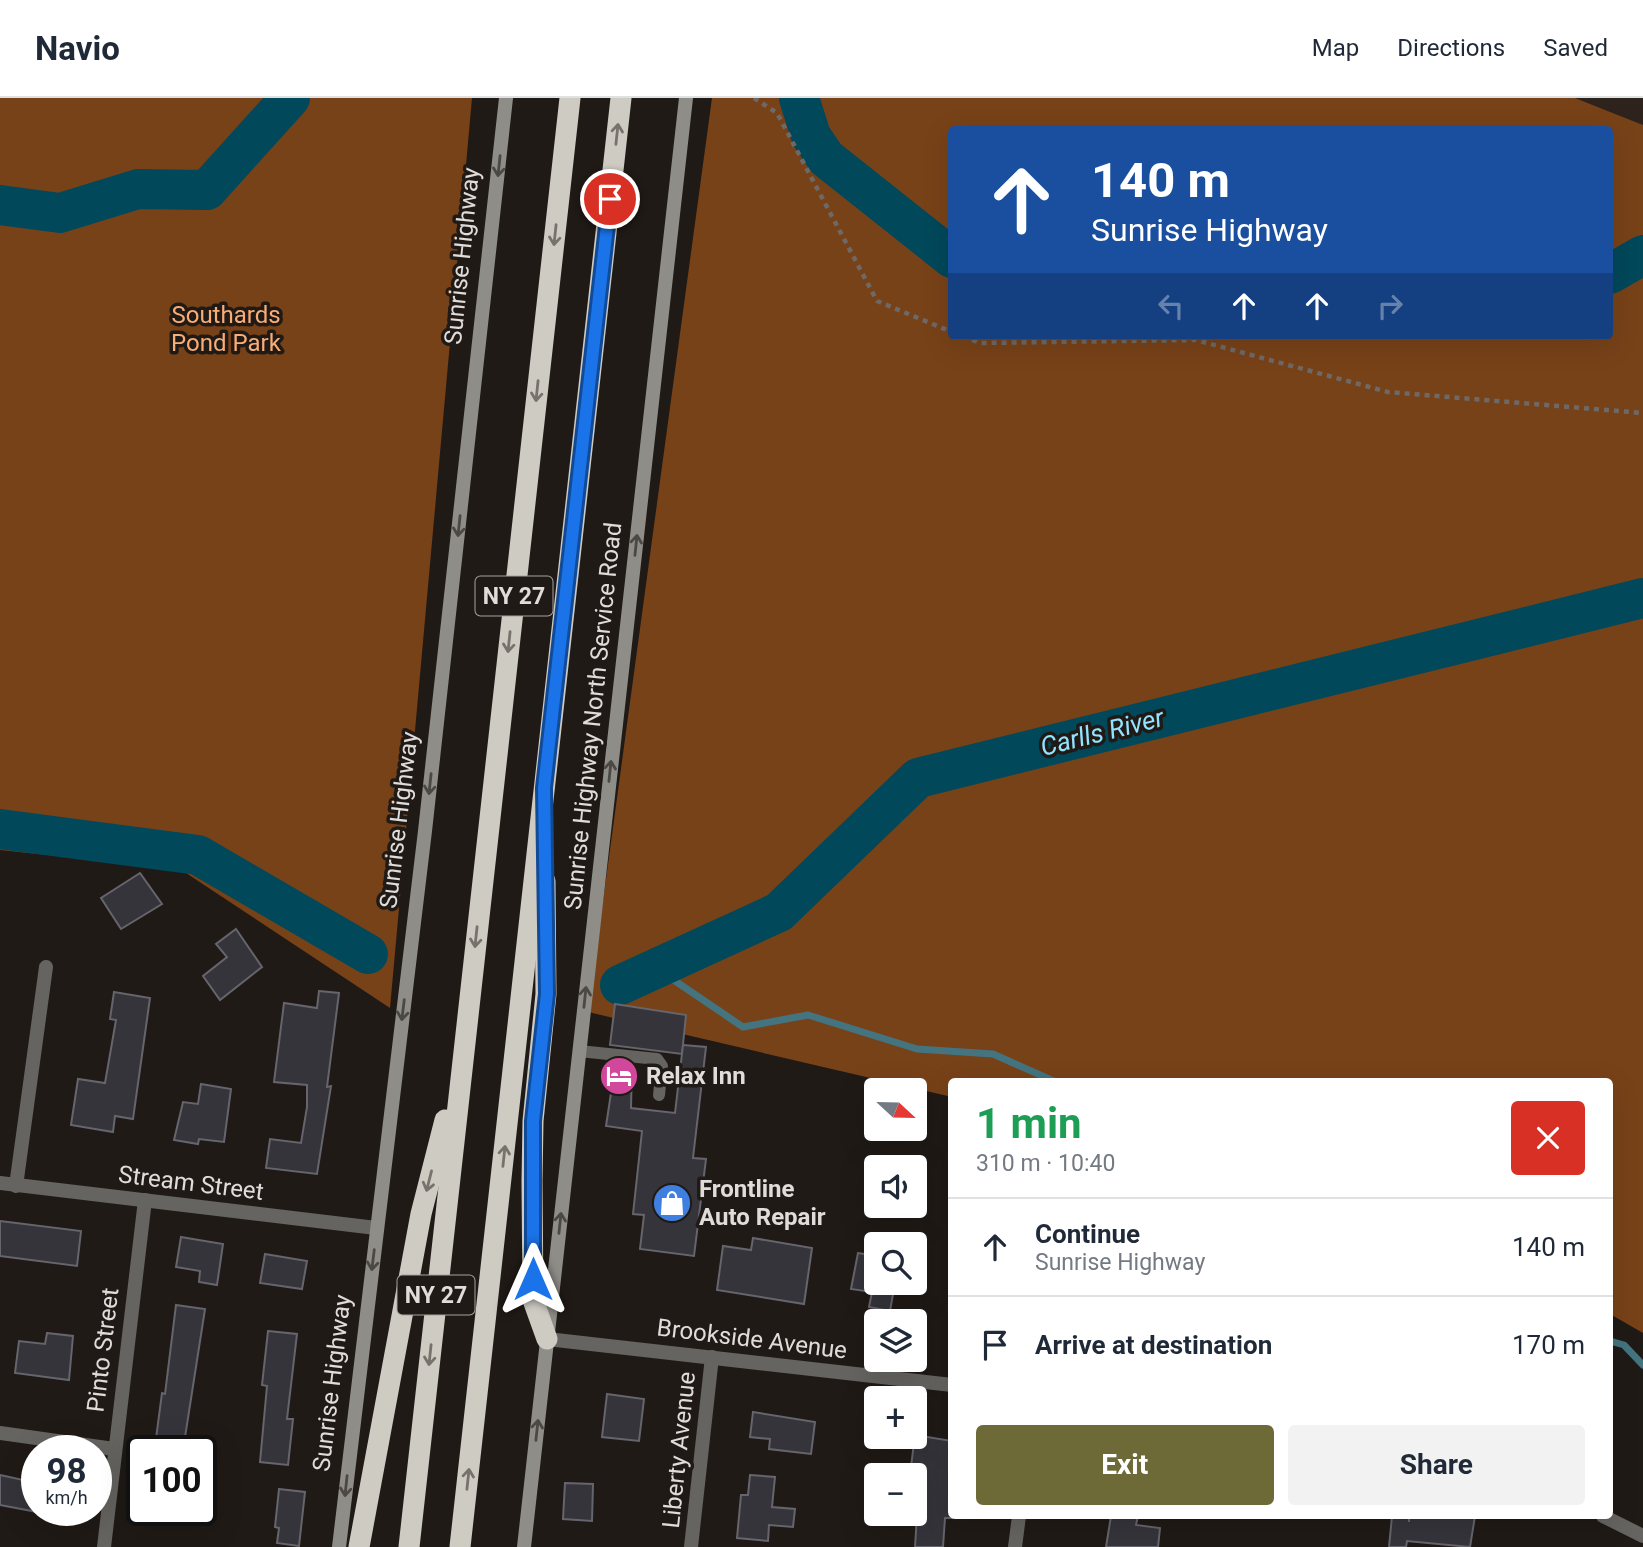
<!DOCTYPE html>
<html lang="en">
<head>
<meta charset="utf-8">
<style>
  :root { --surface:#fff; --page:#f2f2f3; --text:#1f2937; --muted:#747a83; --line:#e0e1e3; --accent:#6d6a37 }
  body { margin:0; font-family:Roboto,sans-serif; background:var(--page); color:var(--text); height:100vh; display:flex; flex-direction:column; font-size:26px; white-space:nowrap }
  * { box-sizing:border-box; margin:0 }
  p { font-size:23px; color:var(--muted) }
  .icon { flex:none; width:38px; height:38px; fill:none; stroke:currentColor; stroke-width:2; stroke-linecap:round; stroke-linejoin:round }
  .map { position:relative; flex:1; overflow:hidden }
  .side { position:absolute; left:948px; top:980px; width:665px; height:441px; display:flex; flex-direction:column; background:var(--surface); border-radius:7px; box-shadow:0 7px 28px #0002 }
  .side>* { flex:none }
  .hud { position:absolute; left:948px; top:28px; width:665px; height:214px; border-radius:7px; box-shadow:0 7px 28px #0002; background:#1a4fa0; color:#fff; overflow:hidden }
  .needle { width:46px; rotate:112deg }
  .tools { position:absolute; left:864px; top:980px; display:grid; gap:14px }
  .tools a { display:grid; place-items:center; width:63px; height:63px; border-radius:7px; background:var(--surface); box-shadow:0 7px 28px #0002; font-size:35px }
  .speed { position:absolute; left:21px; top:1337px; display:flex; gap:14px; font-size:35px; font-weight:700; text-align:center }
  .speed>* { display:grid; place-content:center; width:91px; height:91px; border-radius:50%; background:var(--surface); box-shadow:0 7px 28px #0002; line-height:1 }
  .speed small { font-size:18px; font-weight:400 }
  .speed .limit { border:4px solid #111; border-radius:10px; background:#fff; color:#111 }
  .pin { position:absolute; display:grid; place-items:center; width:60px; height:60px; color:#fff; margin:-30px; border:4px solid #fff; border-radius:50%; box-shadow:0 2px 7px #0007 }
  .me { position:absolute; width:77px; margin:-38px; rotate:0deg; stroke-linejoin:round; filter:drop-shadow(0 0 5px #0008) }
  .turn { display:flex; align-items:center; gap:24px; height:147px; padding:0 28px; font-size:32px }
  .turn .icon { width:91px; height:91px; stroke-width:2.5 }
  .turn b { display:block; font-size:49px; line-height:60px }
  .lanes { display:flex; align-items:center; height:66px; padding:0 28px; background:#0003; justify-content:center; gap:35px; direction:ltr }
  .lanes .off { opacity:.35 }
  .round { display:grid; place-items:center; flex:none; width:74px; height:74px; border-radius:7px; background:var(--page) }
  .head { display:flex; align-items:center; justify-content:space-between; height:119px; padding:0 28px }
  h1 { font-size:42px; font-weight:700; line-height:52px; color:#1e9e55 }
  .button { display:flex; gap:14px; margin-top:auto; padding:14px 28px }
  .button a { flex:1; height:80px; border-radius:7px; background:var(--accent); color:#fff; font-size:28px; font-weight:700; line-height:80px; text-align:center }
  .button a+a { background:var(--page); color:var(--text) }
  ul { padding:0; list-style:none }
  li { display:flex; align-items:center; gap:21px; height:98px; padding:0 28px; border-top:2px solid var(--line) }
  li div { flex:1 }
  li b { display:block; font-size:26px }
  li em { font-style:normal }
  header { display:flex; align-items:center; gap:42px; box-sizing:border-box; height:98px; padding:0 35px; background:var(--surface); border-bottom:2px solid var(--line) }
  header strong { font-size:33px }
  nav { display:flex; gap:38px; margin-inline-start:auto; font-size:24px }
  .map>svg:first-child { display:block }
</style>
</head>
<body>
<header>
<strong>Navio</strong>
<nav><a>Map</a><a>Directions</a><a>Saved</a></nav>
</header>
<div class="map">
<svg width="1643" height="1449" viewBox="0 0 1643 1449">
  <rect width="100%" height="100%" fill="#201a16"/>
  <polygon fill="#2e231c" points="1575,0 1643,0 1643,27"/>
  <g fill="#784218" fill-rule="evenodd">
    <polygon points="0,0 472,0 390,910 180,771 0,752"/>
    <path d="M712,0H1575L1643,27V1235L1610,1216V984H952V999L588,914ZM952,32H1610V238H952Z"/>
  </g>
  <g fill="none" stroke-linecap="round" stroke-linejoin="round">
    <g stroke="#437480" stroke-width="7">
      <polyline points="656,870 743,929 808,917 917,951 993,956 1056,984"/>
      <polyline points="1610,1243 1624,1247 1643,1267"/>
    </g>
    <g stroke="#00485a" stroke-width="40">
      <polyline points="799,0 811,38 826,60 952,160"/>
      <polyline points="0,107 60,115 138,91 207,92 290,0"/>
      <polyline points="1610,176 1643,157"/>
      <polyline points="0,731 198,757 368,856"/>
      <polyline points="620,887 779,814 918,680 1643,500"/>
    </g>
  </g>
  <g fill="#35343a" stroke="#66646c" stroke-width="2">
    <polygon points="140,775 162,806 121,831 101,800"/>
    <polygon points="236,831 262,869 220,902 203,878 227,859 216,846"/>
    <polygon points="319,893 339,895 327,989 331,988 317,1076 266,1070 270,1041 301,1045 307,1009 307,987 274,984 284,905 317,910"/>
    <polygon points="114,894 150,900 133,1021 115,1018 113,1034 71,1027 78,981 105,985 116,922 110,921"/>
    <polygon points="615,906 686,917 682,956 610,947"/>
    <polygon points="683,947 706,949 693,1060 706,1061 694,1158 640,1151 644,1117 633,1116 642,1033 606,1028 613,982 607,981 609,965 632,967 631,1010 675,1015"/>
    <polygon points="201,986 231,991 224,1044 199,1041 198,1046 174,1042 183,1004 198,1006"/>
    <polygon points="0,1123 81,1133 77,1168 0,1158"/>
    <polygon points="181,1139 223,1146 217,1187 199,1184 200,1173 176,1169"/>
    <polygon points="753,1140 812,1150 804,1206 717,1192 723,1148 751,1152"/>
    <polygon points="858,1155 877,1158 877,1185 895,1185 890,1213 869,1209 872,1194 851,1191"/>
    <polygon points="265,1156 307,1163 302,1191 260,1185"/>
    <polygon points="176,1207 205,1211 183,1352 155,1348 162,1295 165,1296"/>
    <polygon points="268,1233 297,1236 287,1321 293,1321 288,1367 260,1364 267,1288 262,1287"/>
    <polygon points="47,1235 73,1238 69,1282 15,1275 19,1243 45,1246"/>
    <polygon points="607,1296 644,1301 639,1343 602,1339"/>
    <polygon points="753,1314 815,1324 811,1356 769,1351 770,1341 750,1339"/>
    <polygon points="915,1337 952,1343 952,1420 945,1420 943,1449 915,1449 920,1370 911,1369"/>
    <polygon points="0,1377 37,1385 37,1414 0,1407"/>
    <polygon points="750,1377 775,1379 772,1409 795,1411 793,1429 769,1427 768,1443 737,1440 741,1397 748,1397"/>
    <polygon points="565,1385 593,1386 592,1423 563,1421"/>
    <polygon points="279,1391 305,1394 299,1448 277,1445 279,1430 275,1429"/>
    <polygon points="1111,1418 1138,1418 1136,1427 1160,1430 1158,1449 1106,1449"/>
    <polygon points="1392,1418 1409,1418 1409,1424 1409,1418 1475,1418 1470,1449 1407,1443 1406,1449 1389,1449"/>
  </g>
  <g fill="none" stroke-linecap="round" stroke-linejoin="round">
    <g stroke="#6e6966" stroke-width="4.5" stroke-dasharray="5 5" stroke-linecap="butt">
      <polyline points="754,0 777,15 877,203 952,234"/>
      <polyline points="963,238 980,245 1196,242 1388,294 1643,315"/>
    </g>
    <polyline stroke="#656460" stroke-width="12" points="579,953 657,961 662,968 659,997"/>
    <g stroke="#656460" stroke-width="14">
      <polyline points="0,1085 376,1130"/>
      <polyline points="16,1088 46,869"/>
      <polyline points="547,1241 952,1287"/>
      <polyline points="0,1335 114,1351"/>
      <polyline points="1603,1418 1643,1438"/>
      <polyline points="104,1449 145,1102"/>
      <polyline points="691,1449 712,1259"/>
      <polyline points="1015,1449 1019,1418"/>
    </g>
    <g stroke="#8f8d88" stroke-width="14">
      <polyline points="339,1449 425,733 506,0"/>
      <polyline points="524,1449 686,0"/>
    </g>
    <g stroke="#cecbc3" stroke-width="21">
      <polyline points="545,783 546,896 533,1023 532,1083 533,1202 547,1241"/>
      <polyline points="359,1449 421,1116 445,1022"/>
      <polyline points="409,1449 570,0"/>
      <polyline points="460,1449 621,0"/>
    </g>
  </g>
  <defs><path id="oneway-shaft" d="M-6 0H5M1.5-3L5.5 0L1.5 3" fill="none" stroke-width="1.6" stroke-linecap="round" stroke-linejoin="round" transform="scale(1.75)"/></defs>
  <g stroke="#77726c">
    <use href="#oneway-shaft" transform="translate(617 36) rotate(-84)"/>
    <use href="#oneway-shaft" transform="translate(555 137) rotate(96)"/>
    <use href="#oneway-shaft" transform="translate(537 293) rotate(96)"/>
    <use href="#oneway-shaft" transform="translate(509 544) rotate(96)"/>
    <use href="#oneway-shaft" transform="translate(476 839) rotate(96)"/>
    <use href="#oneway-shaft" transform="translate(504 1058) rotate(-84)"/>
    <use href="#oneway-shaft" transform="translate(429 1083) rotate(104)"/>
    <use href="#oneway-shaft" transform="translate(430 1257) rotate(96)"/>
    <use href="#oneway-shaft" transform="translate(468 1381) rotate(-84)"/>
  </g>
  <g stroke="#4c4844">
    <use href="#oneway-shaft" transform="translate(499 68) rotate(96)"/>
    <use href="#oneway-shaft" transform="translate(459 428) rotate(96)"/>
    <use href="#oneway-shaft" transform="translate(636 447) rotate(-84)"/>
    <use href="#oneway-shaft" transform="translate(610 673) rotate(-84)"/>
    <use href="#oneway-shaft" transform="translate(430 686) rotate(96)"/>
    <use href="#oneway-shaft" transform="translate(585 899) rotate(-84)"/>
    <use href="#oneway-shaft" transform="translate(403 912) rotate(97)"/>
    <use href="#oneway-shaft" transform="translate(560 1125) rotate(-84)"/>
    <use href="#oneway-shaft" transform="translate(373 1162) rotate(97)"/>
    <use href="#oneway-shaft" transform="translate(537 1332) rotate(-84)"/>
    <use href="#oneway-shaft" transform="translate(346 1388) rotate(96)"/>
  </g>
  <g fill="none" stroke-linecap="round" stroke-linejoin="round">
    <g stroke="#114b97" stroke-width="18">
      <polyline id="route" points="533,1181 533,1023 547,896 544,690 610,101"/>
    </g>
    <use href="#route" stroke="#1a73e8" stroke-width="12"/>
  </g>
  <defs>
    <g id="hotel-disc" transform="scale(2.0125)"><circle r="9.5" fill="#d1479c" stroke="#201a16"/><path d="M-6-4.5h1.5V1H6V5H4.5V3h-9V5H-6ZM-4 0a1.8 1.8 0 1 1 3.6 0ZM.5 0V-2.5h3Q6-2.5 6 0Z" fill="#fff"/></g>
    <g id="shop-disc" transform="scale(2.0125)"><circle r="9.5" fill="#3f7fe0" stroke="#201a16"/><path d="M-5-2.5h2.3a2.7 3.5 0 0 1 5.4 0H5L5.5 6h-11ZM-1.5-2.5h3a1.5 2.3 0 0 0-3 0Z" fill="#fff"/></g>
  </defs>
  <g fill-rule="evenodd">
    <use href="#hotel-disc" x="619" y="978"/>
    <use href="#shop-disc" x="672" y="1105"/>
  </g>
  <g text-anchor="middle" stroke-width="7" stroke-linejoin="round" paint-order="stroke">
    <g fill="#201a16" stroke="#a6a29f" stroke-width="2">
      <rect x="475.5" y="478.5" width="77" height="39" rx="5"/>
      <rect x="397.5" y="1177.5" width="77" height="39" rx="5"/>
    </g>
    <g font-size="23" font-weight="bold" fill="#e0dcda">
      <text x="514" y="506">NY 27</text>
      <text x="436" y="1205">NY 27</text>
    </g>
    <g font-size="24" fill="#e0dcda" stroke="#201a16">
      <text transform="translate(462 158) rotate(-84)" y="8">Sunrise Highway</text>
      <text transform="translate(593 618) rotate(-84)" y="8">Sunrise Highway North Service Road</text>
      <text transform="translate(399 722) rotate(-83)" y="8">Sunrise Highway</text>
      <text transform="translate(191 1085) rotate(7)" y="8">Stream Street</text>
      <text transform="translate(752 1241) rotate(7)" y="8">Brookside Avenue</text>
      <text transform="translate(103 1252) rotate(-83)" y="8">Pinto Street</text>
      <text transform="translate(332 1285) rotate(-83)" y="8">Sunrise Highway</text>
      <text transform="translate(679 1352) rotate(-84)" y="8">Liberty Avenue</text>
    </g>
    <g font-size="24" fill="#faac75" stroke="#201a16">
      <text x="226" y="225">Southards<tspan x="226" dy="28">Pond Park</tspan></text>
    </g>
    <g font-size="24" font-weight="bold" fill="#e0dcda" stroke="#201a16" text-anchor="start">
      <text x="646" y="986">Relax Inn</text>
      <text x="699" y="1099">Frontline<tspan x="699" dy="28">Auto Repair</tspan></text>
    </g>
    <g font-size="26" font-style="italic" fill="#92e3fe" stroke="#201a16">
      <text transform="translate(1102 634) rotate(-14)" y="9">Carlls River</text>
    </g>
  </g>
</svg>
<div class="tools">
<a><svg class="needle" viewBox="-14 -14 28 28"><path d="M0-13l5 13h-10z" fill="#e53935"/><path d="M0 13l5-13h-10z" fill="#747a83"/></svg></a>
<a><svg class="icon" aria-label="sound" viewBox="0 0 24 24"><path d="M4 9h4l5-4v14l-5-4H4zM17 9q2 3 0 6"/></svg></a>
<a><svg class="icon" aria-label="search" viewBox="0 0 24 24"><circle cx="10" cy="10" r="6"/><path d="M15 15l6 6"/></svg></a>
<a><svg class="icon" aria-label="layers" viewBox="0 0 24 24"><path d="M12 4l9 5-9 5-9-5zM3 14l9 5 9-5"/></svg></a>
<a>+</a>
<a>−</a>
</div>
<div class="speed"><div>98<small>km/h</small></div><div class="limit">100</div></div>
<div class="pin" style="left:610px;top:101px;background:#d93025"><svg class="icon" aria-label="arrive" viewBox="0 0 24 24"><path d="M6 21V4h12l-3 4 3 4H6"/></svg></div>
<svg class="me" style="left:533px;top:1181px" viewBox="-20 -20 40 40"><path d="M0-17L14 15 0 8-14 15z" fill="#1a73e8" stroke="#fff" stroke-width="4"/></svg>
<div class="hud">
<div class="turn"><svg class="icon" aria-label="ahead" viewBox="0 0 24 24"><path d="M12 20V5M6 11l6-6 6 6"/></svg><div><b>140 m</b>Sunrise Highway</div></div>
<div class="lanes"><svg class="icon off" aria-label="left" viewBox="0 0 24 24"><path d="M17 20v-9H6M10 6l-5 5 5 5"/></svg><svg class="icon" aria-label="ahead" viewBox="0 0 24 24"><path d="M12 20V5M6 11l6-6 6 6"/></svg><svg class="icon" aria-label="ahead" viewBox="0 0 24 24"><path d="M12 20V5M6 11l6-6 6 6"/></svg><svg class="icon off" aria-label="right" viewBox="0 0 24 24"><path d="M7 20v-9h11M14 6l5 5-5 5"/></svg></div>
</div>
<section class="side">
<div class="head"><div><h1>1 min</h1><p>310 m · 10:40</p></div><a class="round" style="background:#d93025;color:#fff"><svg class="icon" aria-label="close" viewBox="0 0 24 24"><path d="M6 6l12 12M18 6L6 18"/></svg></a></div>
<ul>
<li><svg class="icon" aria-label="ahead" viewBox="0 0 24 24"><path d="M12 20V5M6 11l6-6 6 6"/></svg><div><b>Continue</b><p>Sunrise Highway</p></div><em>140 m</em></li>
<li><svg class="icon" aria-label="arrive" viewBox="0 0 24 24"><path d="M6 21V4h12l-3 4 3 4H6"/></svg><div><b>Arrive at destination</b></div><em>170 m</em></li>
</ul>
<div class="button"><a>Exit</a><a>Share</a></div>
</section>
</div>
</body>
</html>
